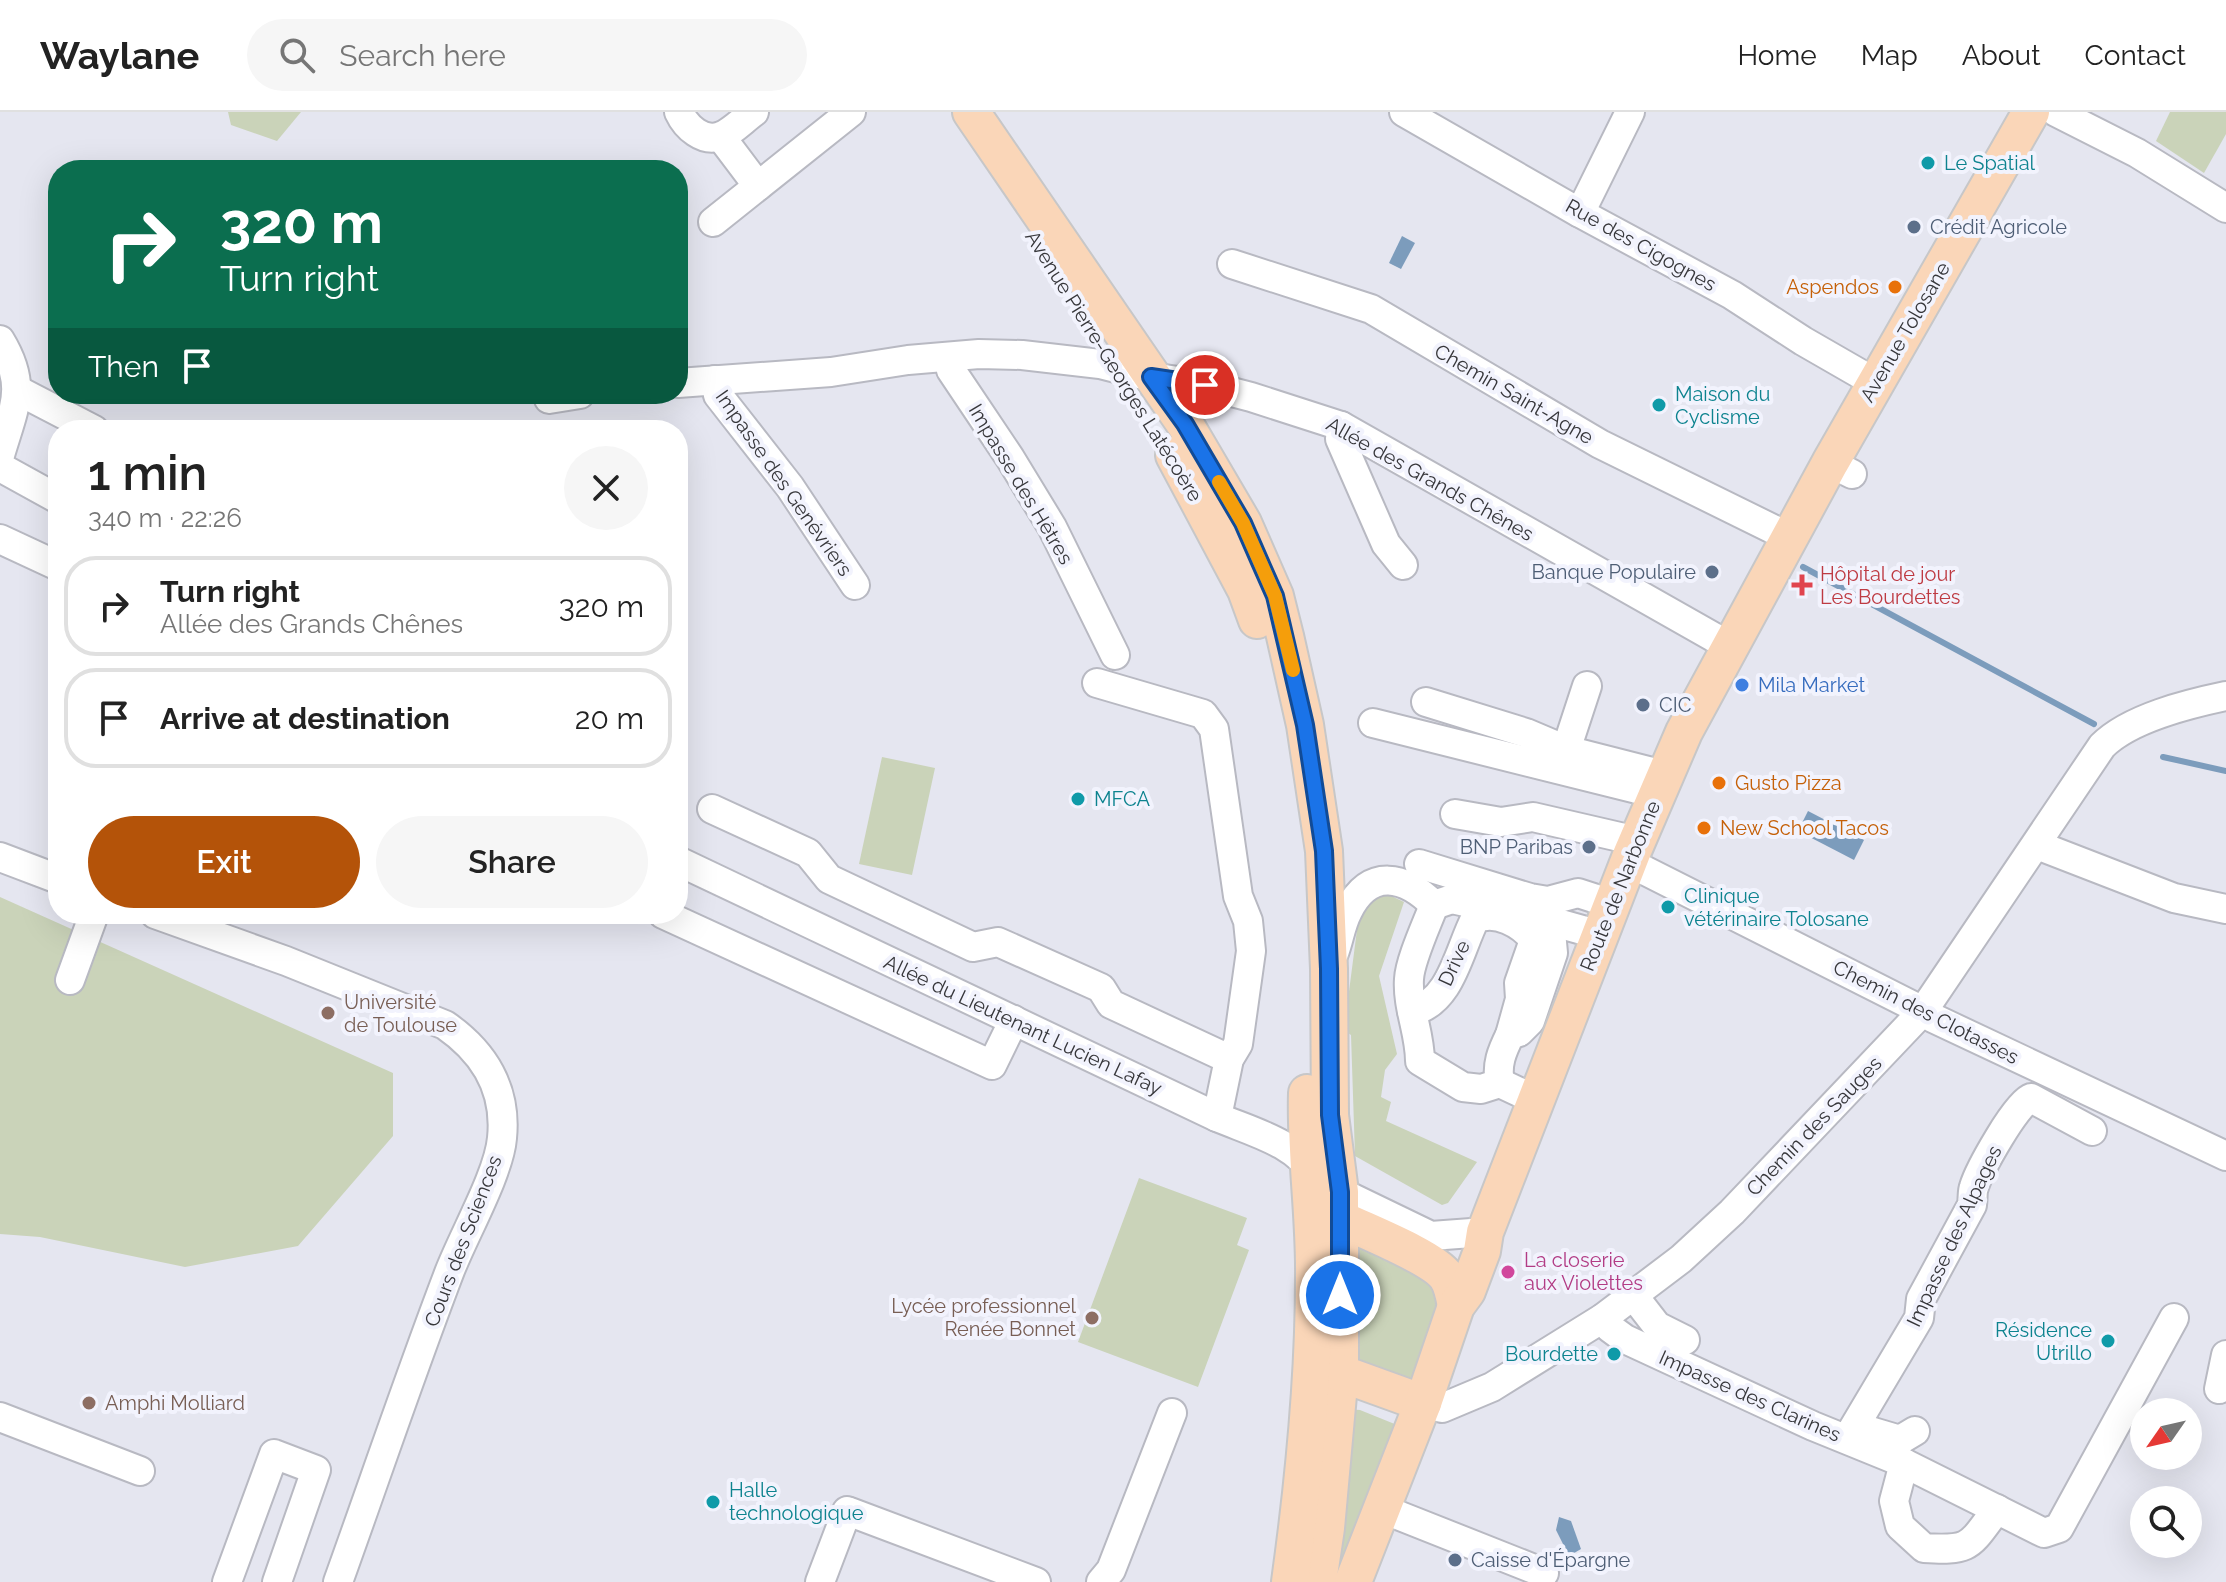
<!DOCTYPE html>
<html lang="en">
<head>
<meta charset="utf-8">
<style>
  :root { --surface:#fff; --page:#f6f6f6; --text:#222; --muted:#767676; --line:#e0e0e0; --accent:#b45309 }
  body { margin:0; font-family:Raleway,sans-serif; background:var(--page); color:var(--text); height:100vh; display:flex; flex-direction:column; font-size:30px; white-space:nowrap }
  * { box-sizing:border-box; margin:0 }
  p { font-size:26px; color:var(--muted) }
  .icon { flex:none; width:44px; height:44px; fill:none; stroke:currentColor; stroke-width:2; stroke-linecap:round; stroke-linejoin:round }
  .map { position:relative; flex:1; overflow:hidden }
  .drawer { position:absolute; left:48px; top:308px; width:640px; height:504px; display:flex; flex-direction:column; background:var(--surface); border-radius:32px; box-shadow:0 8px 32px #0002 }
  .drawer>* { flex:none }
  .hud { position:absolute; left:48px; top:48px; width:640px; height:244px; border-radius:32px; box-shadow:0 8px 32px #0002; background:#0b6e4f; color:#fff; overflow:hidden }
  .needle { width:52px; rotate:236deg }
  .fabs { position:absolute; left:2130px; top:1286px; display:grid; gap:16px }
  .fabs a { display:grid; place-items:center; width:72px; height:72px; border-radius:50%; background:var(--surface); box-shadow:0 8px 32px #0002; font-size:40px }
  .pin { position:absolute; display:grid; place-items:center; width:68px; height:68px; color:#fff; margin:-34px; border:4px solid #fff; border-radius:50%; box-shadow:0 2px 8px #0007 }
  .me { position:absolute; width:88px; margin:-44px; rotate:0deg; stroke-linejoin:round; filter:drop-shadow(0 0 6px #0008) }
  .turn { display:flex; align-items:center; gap:28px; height:168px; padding:0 40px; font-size:36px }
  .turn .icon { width:104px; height:104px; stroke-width:2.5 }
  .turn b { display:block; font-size:56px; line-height:68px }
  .then { display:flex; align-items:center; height:76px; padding:0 40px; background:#0003; gap:16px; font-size:30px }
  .round { display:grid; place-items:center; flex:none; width:84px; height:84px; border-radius:42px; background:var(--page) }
  .headline { display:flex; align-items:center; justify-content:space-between; height:136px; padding:0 40px }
  h1 { font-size:48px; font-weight:600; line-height:60px }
  .primary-button { display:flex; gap:16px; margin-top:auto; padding:16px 40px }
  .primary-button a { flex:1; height:92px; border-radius:48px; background:var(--accent); color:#fff; font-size:32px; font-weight:600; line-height:92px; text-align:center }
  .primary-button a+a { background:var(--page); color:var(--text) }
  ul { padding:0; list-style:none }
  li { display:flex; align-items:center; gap:24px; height:100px; margin:0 16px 12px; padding:0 24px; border:4px solid var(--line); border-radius:32px }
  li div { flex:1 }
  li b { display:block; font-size:30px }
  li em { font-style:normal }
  header { display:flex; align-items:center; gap:48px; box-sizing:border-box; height:112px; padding:0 40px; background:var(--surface); border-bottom:2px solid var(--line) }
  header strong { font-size:38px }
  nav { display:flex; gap:44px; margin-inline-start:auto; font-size:28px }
  .search { width:560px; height:72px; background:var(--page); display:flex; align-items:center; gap:20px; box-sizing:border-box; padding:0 28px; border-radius:44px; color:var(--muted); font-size:30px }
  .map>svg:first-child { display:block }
</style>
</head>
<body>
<header>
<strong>Waylane</strong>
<div class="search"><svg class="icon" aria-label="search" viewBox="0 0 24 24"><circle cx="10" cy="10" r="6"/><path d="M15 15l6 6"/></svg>Search here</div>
<nav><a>Home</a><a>Map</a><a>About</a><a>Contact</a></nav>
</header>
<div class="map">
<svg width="2226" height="1470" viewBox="0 0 2226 1470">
  <rect width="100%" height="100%" fill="#e5e6f0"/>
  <g fill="#cad3b9">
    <polygon points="228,0 301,0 277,29 231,13"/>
    <polygon points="2170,0 2226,0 2226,22 2204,61 2156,29"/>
    <polygon points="882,645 935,656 912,763 859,752"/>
    <polygon points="1385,781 1404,790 1379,864 1397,942 1385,958 1381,985 1391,990 1386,1009 1477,1050 1448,1091 1442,1093 1355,1044 1351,923 1344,918 1361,787"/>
    <polygon points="0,785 393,961 393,1024 298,1134 185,1155 40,1125 0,1122"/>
    <polygon points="1139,1066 1247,1106 1237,1133 1249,1138 1198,1275 1078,1230"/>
    <polygon points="1352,1132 1441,1171 1446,1181 1415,1273 1357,1255"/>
    <polygon points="1347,1297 1360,1298 1407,1317 1348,1470 1327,1470"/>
  </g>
  <g fill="#7c9cbc">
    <polygon points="1402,124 1415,131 1401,157 1389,151"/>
    <polygon points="1808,699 1864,728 1854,748 1798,719"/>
    <polygon points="1559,1405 1571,1409 1581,1437 1569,1444 1556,1418"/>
  </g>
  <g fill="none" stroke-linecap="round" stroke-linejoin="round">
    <g stroke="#7c9cbc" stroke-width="6">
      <polyline points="1803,455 2094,612"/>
      <polyline points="2163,645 2226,659"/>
    </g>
    <g stroke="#b8b9c2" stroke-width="32">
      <g id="minor">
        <path d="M679,0C686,15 703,31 721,24C732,20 744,7 754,0"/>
        <polyline points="1404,0 1580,101 1732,183 1803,229 1876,271"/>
        <polyline points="2056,0 2137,41 2226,96"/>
        <polyline points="721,25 758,74"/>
        <polyline points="1580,101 1630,0"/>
        <polyline points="713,110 851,0"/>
        <polyline points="1232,152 1371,197 1600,332 1791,426"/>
        <path d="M0,228C28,274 14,295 0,343"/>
        <polyline points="948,245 951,258 1010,346 1052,415 1115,543"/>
        <polyline points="715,268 718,283 790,375 855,473"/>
        <polyline points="678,271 831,260 908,248 979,242 1022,243 1100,252 1151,265 1205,273 1251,285 1341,314 1731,535"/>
        <polyline points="19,279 94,318"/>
        <polyline points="549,287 580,282"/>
        <polyline points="1341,314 1340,327 1386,432 1403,453"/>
        <polyline points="1830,351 1852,362"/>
        <polyline points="0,355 58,387"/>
        <polyline points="0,427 58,454"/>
        <polyline points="1097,571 1203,602 1214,617 1238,784 1248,809 1251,839 1238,932 1229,947 1217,1005"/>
        <polyline points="1426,590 1526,621 1566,638 1664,663"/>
        <polyline points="1373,611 1657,682"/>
        <polyline points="1566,638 1587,574"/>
        <polyline points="712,697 808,741 829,767 973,835 998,830 1101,876 1111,892 1229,947"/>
        <polyline points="1455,702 1501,710 1533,705 1637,729"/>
        <polyline points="2037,733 2174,786 2226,797"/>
        <polyline points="0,745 58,767"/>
        <path d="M678,749L1217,1005C1252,1020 1296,1030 1316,1065"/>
        <polyline points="1628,750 1923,899 1933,906 2226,1044"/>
        <polyline points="1419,752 1530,786 1548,789 1578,781 1612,792"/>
        <path d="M1434,793C1427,812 1410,848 1409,867C1407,895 1420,921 1420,949L1463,975L1481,977L1500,971L1536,988"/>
        <path d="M155,802L286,849L445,913C484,940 507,977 502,1026C499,1062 463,1124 449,1161C410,1263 375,1367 338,1470"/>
        <polyline points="663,802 992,953 1014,908"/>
        <path d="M1334,841C1339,828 1341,812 1348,799C1370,755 1405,764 1434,793L1452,787L1550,809L1600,823"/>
        <polyline points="70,868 94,802"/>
        <path d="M1412,899C1451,891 1459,838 1475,807C1496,797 1522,812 1534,828L1519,871L1520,887L1510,923"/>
        <path d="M1500,971C1496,953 1502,939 1510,923L1519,920L1530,909L1553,841L1550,809"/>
        <polyline points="1325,1086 1340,1080 1431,1124 1485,1120"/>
        <polyline points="1633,1183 1657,1214 1685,1228"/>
        <polyline points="1603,1206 1610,1216 1625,1227 1813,1314 1904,1351 2044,1421 2059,1416 2174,1206"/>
        <polyline points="2219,1277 2226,1243"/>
        <path d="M1423,1291L1442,1296L1492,1275L1603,1206L1681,1147L1732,1100L1923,899L2102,634C2130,606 2188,592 2226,584"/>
        <polyline points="0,1305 140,1359"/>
        <polyline points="1863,1317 1900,1328 1915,1319"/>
        <path d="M1847,1327L1919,1206L1921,1187L1972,1093C1973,1087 1972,1080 1974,1075C1979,1058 2017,990 2031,986L2092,1019"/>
        <path d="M1904,1351L1894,1389L1900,1414L1924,1436C1972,1439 1969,1434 1997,1397"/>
        <polyline points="1380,1396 1544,1461"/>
        <polyline points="850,1400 1036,1470"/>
        <polyline points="227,1470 274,1342 316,1358 277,1470"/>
        <polyline points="820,1470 847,1399"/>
        <polyline points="1101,1470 1111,1458 1172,1301"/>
      </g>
    </g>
    <g stroke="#c7c7c8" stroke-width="40">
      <g id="major">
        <polyline points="971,0 1185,312 1243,411 1275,484 1285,524 1305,613 1324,739 1329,857 1330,1003 1340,1080 1340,1261 1326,1416 1318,1470"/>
        <polyline points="1174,343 1246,478 1257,508"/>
        <path d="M1323,1114L1341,1107C1365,1119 1431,1144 1446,1164C1452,1172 1454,1184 1456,1194"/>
        <polyline points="1320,1250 1340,1261 1423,1291"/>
        <path d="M1290,1470C1304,1369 1314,1267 1314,1165C1315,1104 1305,1042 1307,981"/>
        <polyline points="1353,1470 1423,1291 1456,1194 1467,1179 1482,1139 1485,1120 1632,741 1684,620 1830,351 2031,0"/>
      </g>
    </g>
    <use href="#minor" stroke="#fff" stroke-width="28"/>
    <use href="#major" stroke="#fad6b8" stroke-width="36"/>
  </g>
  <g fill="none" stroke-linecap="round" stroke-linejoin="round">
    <g stroke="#114b97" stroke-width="20">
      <polyline id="route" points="1205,273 1151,265 1185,312 1243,411 1260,450 1275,484 1305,613 1324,739 1329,857 1330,1003 1340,1080 1340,1183"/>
    </g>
    <use href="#route" stroke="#1a73e8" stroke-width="14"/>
    <polyline stroke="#f59e0b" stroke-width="14" points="1219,370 1243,411 1275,484 1293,558"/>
  </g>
  <g fill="#0f9aa8" stroke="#f2f3fd" stroke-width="3">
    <circle cx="1928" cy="51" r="8"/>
    <circle cx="1659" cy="293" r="8"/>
    <circle cx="1078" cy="687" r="8"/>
    <circle cx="1668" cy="795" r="8"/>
    <circle cx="2108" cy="1229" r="8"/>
    <circle cx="1614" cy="1242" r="8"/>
    <circle cx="713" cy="1390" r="8"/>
  </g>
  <g fill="#5c6f8a" stroke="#f2f3fd" stroke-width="3">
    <circle cx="1914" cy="115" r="8"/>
    <circle cx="1712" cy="460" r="8"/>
    <circle cx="1643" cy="593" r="8"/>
    <circle cx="1589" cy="735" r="8"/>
    <circle cx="1455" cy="1448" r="8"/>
  </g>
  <g fill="#e8710a" stroke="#f2f3fd" stroke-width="3">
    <circle cx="1895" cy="175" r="8"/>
    <circle cx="1719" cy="671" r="8"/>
    <circle cx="1704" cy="716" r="8"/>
  </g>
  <path fill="#e0444e" stroke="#f2f3fd" stroke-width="3" d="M1798 461h8v8h8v8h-8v8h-8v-8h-8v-8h8z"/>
  <circle fill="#3f7fe0" stroke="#f2f3fd" stroke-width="3" cx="1742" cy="573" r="8"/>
  <g fill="#8d6e63" stroke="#f2f3fd" stroke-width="3">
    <circle cx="328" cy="901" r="8"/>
    <circle cx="1092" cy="1206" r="8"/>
    <circle cx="89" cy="1291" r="8"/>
  </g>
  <circle fill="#d1479c" stroke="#f2f3fd" stroke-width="3" cx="1508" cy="1160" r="8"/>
  <g text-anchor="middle" stroke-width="8" stroke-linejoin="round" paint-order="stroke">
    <g font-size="20" fill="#0d838f" stroke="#f2f3fd" text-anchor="start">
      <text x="1944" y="58">Le Spatial</text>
      <text x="1675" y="289">Maison du<tspan x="1675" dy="23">Cyclisme</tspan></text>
      <text x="1094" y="694">MFCA</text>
      <text x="1684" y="791">Clinique<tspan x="1684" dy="23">vétérinaire Tolosane</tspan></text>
      <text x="2092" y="1225" text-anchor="end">Résidence<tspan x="2092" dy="23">Utrillo</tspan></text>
      <text x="1598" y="1249" text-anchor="end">Bourdette</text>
      <text x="729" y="1385">Halle<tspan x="729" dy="23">technologique</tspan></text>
    </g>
    <g font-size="20" fill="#4e5e75" stroke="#f2f3fd" text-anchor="start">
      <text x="1930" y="122">Crédit Agricole</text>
      <text x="1696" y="467" text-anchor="end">Banque Populaire</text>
      <text x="1659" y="600">CIC</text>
      <text x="1573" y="742" text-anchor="end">BNP Paribas</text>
      <text x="1471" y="1455">Caisse d'Épargne</text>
    </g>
    <g font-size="20" fill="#37373b" stroke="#f2f3fd">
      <text transform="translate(1641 133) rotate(29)" y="7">Rue des Cigognes</text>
      <text transform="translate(1905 220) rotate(-60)" y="7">Avenue Tolosane</text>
      <text transform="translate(1114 254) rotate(58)" y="7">Avenue Pierre-Georges Latécoère</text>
      <text transform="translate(1514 282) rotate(30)" y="7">Chemin Saint-Agne</text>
      <text transform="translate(1430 367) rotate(29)" y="7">Allée des Grands Chênes</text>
      <text transform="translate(784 371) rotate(55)" y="7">Impasse des Genévriers</text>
      <text transform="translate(1021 372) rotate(59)" y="7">Impasse des Hêtres</text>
      <text transform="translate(1620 774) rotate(-68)" y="7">Route de Narbonne</text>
      <text transform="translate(1454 851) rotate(-65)" y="7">Drive</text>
      <text transform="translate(1926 900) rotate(27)" y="7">Chemin des Clotasses</text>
      <text transform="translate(1023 913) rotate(25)" y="7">Allée du Lieutenant Lucien Lafay</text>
      <text transform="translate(1814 1014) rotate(-46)" y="7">Chemin des Sauges</text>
      <text transform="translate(1954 1124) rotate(-65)" y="7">Impasse des Alpages</text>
      <text transform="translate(463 1129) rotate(-69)" y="7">Cours des Sciences</text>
      <text transform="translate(1750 1284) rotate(24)" y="7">Impasse des Clarines</text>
    </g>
    <g font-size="20" fill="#c56008" stroke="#f2f3fd" text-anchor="start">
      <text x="1879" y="182" text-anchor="end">Aspendos</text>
      <text x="1735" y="678">Gusto Pizza</text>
      <text x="1720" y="723">New School Tacos</text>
    </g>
    <g font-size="20" fill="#be3a42" stroke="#f2f3fd" text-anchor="start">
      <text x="1820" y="469">Hôpital de jour<tspan x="1820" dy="23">Les Bourdettes</tspan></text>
    </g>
    <g font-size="20" fill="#366cbe" stroke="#f2f3fd" text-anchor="start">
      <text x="1758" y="580">Mila Market</text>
    </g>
    <g font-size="20" fill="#785e54" stroke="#f2f3fd" text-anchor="start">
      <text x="344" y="897">Université<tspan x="344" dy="23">de Toulouse</tspan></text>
      <text x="1076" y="1201" text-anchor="end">Lycée professionnel<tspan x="1076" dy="23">Renée Bonnet</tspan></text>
      <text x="105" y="1298">Amphi Molliard</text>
    </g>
    <g font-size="20" fill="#b23c85" stroke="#f2f3fd" text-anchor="start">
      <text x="1524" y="1155">La closerie<tspan x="1524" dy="23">aux Violettes</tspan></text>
    </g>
  </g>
</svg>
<div class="fabs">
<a><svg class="needle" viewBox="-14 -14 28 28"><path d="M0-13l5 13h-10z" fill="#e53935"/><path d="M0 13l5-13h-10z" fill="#767676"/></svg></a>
<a><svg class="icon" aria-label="search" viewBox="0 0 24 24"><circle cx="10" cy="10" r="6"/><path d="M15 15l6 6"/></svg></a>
</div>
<div class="pin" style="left:1205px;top:273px;background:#d93025"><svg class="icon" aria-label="arrive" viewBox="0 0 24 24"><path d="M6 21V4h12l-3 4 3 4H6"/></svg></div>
<svg class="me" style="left:1340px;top:1183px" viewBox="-20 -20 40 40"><circle r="17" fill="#1a73e8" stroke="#fff" stroke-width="3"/><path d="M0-11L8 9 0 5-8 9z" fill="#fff"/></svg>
<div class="hud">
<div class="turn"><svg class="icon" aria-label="right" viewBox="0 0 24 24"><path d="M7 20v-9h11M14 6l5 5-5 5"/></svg><div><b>320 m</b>Turn right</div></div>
<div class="then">Then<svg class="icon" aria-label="arrive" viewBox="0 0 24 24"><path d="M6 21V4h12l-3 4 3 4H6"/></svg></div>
</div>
<section class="drawer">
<div class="headline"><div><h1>1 min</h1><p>340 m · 22:26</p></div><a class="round"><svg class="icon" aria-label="close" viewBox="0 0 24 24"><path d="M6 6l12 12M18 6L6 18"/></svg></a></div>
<ul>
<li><svg class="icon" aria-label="right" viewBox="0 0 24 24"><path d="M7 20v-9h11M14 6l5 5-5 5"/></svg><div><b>Turn right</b><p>Allée des Grands Chênes</p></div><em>320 m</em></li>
<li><svg class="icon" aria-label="arrive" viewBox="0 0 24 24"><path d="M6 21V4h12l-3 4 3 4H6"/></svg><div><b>Arrive at destination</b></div><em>20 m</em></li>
</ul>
<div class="primary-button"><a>Exit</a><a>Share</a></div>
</section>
</div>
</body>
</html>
